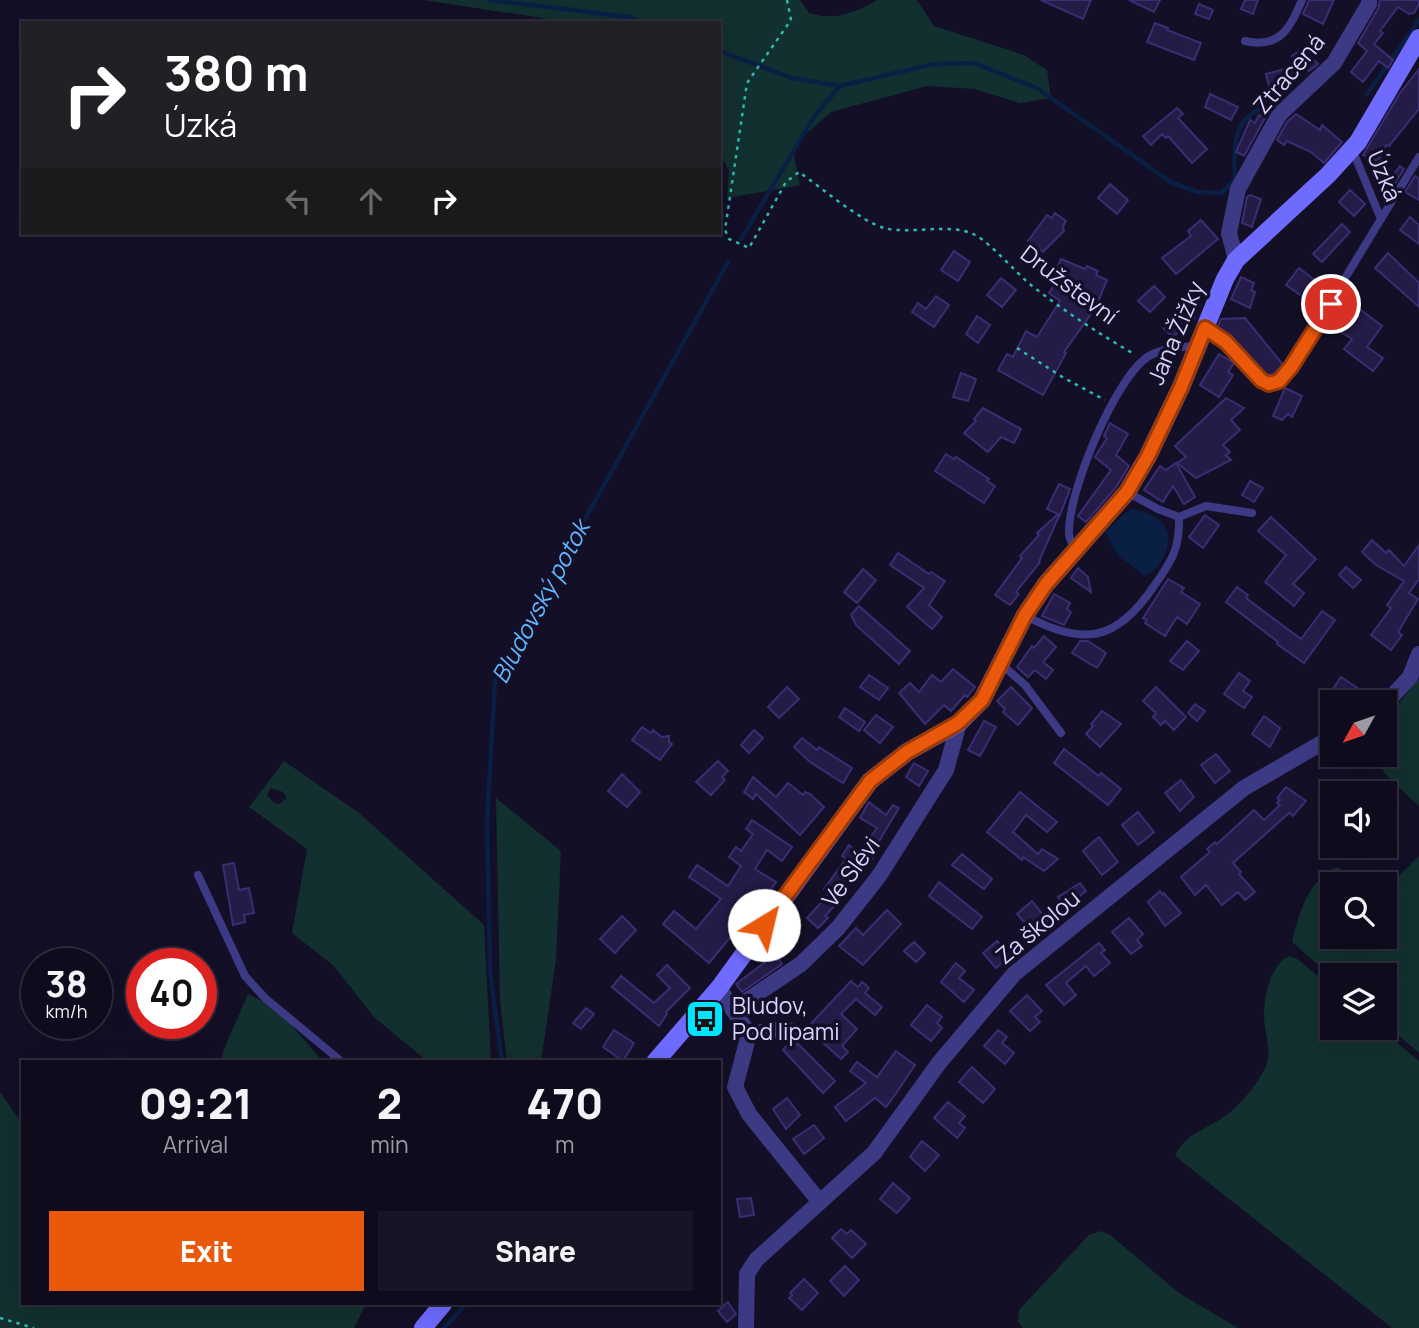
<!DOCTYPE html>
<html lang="en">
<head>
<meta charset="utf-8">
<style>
  :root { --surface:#0e0b1c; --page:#171425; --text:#f1f3f6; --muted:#9b9ba3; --line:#2e2b3b; --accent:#ea580c }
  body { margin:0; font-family:Manrope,sans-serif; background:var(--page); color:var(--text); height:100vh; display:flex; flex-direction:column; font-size:26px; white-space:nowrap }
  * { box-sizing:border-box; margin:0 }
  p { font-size:23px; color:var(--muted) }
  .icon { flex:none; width:38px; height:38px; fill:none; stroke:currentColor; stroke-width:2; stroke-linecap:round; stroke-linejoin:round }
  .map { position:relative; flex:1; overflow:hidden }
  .drawer { position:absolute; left:21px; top:1060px; width:700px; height:245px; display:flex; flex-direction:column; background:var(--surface); border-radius:0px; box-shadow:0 7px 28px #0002,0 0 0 2px var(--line) }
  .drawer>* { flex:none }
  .top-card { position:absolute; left:21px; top:21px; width:700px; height:214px; border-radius:0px; box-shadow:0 7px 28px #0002,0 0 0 2px var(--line); background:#202124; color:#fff; overflow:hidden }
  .needle { width:46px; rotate:230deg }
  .fabs { position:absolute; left:1320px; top:690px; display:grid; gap:14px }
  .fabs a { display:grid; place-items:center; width:77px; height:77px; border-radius:0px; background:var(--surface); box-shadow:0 7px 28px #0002,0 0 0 2px var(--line); font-size:35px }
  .speed { position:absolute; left:21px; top:948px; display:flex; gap:14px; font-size:35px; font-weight:700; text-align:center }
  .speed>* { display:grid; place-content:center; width:91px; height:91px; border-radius:50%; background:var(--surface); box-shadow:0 7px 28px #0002,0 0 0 2px var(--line); line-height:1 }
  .speed small { font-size:18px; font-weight:400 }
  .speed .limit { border:10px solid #d22; background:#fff; color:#111 }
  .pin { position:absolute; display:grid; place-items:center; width:60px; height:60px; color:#fff; margin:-30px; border:4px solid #fff; border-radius:50%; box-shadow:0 2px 7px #0007 }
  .me { position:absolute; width:77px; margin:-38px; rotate:36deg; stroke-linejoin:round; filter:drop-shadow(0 0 5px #0008) }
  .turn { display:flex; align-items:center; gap:24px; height:147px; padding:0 28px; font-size:32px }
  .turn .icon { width:91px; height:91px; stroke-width:2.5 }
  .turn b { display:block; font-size:49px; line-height:60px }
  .lanes { display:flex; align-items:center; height:66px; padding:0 28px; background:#0003; justify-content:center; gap:35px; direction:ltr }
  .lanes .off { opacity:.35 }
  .eta { display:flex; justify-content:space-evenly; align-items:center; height:119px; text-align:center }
  .eta b { font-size:42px; font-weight:800; line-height:49px }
  .cta { display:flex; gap:14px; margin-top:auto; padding:14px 28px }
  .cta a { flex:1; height:80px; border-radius:0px; background:var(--accent); color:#fff; font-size:28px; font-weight:800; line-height:80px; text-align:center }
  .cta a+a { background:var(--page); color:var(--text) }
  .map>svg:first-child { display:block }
</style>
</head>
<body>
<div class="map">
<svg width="1419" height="1328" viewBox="0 0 1419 1328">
  <rect width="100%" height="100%" fill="#130f26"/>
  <g fill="#12302f" fill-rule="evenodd">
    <polygon points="423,0 800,0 809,13 822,16 839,16 863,8 877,0 917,0 934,26 1024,55 1047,70 1051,98 1020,103 975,89 927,86 831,112 801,138 793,152 800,185 727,198 729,171 720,153 719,23 575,23"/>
    <polygon points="1419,678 1419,806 1389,778 1370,754 1384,754 1384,722"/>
    <path d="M284,761L359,813L484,925L491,1062H428L374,1017L334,966L292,933L307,849L249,807ZM271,788L283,792L287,798L279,804L274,803L267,795Z"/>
    <polygon points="496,798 561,851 556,959 541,1062 507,1062 500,1000"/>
    <path d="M1419,856V1053L1384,1023V975H1332V977L1292,942C1298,915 1310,876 1338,867L1359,884H1332V936H1384V891Z"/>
    <path d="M1290,956L1299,960L1332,988V1027H1378L1419,1061V1328H1392L1175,1156C1185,1132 1210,1129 1229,1113C1243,1102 1258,1083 1266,1066C1272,1051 1265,1034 1264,1018C1263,1000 1270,963 1290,956Z"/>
    <polygon points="248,994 278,1009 323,1062 220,1062 226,1044"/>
    <polygon points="0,1092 23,1125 23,1304 366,1304 354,1328 0,1328"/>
    <polygon points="1101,1231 1110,1235 1179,1293 1238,1328 1023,1328 1018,1322 1019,1310 1089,1235"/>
  </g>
  <path fill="#0a1f44" d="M1132,509C1159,513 1177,529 1164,556C1159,566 1155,572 1144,576L1117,554L1105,532L1124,514Z"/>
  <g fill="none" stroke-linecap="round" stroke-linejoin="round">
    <g stroke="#0a1f44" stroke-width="4.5">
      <polyline points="489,0 629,17 644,23"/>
      <polyline points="719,51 792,78 840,86"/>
      <polyline points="1367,94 1419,20"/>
      <path d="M741,239L815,115L840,86L934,64L974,63L1037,88L1172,183L1198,192L1221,193L1235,180C1234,149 1231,118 1267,106"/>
      <polyline points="502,1062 490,971 487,821 495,681 728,262"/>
      <polyline points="444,1328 466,1304"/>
    </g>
  </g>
  <g fill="#241b47" stroke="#3b2d73" stroke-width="2">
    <polygon points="1041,0 1091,0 1083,19"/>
    <polygon points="1129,0 1160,0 1154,12"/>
    <polygon points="1245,0 1258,0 1253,14 1241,9"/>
    <polygon points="1309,0 1334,0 1323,24 1303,14"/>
    <polygon points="1380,0 1419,0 1419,4 1414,13 1409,14 1398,7 1380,31 1383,33 1374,44 1393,60 1388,68 1379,61 1363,82 1351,72 1367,51 1358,43 1378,9"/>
    <polygon points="1199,4 1213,10 1209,19 1195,14"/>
    <polygon points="1155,23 1168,28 1167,30 1201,43 1194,60 1147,42"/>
    <polygon points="1299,51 1303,56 1307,53 1318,64 1309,71 1304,65 1289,78 1290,82 1270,90 1266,74 1296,66 1292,56"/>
    <polygon points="1419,69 1419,109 1389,146 1386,145 1378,161 1363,155 1400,93"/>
    <polygon points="1210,94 1238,107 1231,120 1205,107"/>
    <polygon points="1177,108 1183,114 1178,118 1207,149 1192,163 1168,136 1166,138 1162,134 1151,145 1143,136"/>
    <polygon points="1296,114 1320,130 1322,125 1342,142 1324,163 1311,152 1287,141 1284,145 1277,140 1287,122"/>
    <polygon points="1259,115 1265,118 1244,156 1236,152 1250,120 1255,123"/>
    <polygon points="1400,166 1404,169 1394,185 1388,182"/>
    <polygon points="1415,176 1419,179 1419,200 1405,192"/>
    <polygon points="1110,184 1128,200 1117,214 1098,198"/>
    <polygon points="1350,190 1365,204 1354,216 1339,202"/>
    <polygon points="1250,195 1261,199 1252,227 1242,223 1247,197"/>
    <polygon points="1055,213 1066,221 1063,226 1064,231 1043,252 1028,241 1047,215 1052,218"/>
    <polygon points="1410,217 1419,225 1419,244 1400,230"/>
    <polygon points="1201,220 1218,239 1176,274 1162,258 1191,236 1188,231"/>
    <polygon points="1342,224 1350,232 1322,262 1313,254"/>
    <polygon points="954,251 970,262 958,281 941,270"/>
    <polygon points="1388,253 1419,283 1419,307 1375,268"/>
    <polygon points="1061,259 1085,269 1087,266 1098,271 1096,275 1107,280 1096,307 1064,352 1066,353 1043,395 998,370 1007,354 1013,357 1026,331 1037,337 1060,301 1049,293 1059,277 1054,275"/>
    <polygon points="1299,268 1329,291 1319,308 1286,285"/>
    <polygon points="1241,277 1254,283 1251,290 1255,292 1250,308 1231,299"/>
    <polygon points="1001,278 1016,290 1002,307 987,295"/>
    <polygon points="1154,286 1165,297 1150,312 1138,301"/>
    <polygon points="936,296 949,305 934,327 912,312 918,303 926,309"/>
    <polygon points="1340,299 1358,313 1361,310 1382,326 1367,347 1383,358 1373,371 1344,349 1352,339 1326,323"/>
    <polygon points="1184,307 1195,318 1173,337 1163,328"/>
    <polygon points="977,316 990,325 978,343 966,334"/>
    <polygon points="1245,318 1284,366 1275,375 1268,376 1231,337 1217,329 1221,319"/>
    <polygon points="1219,354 1234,363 1228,372 1233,375 1219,397 1200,385"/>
    <polygon points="961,373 976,379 968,401 953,397"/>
    <polygon points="1285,388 1302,396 1292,417 1288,414 1282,420 1273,416"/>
    <polygon points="1226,398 1244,408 1231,420 1240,430 1223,445 1230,452 1226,455 1231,460 1196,478 1177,463 1186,457 1175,446"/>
    <polygon points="983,408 1021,429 1014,443 1001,437 988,452 964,433 976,421 974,419"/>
    <polygon points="1110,423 1128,434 1116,455 1129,466 1117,486 1086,522 1078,516 1111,470 1095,457 1107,438 1104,436"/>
    <polygon points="946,454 954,459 956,457 989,479 987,481 995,486 984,503 935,471"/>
    <polygon points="1176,463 1195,497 1184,504 1173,486 1163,502 1144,490 1160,466 1166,470"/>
    <polygon points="1250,481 1263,488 1254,502 1242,495"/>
    <polygon points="1059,484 1070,489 1060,515 1047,509"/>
    <polygon points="1057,515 1059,516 1039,561 1040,562 1016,592 1019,594 1010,605 995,595 1022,558 1020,556 1039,535 1037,533"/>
    <polygon points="1205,515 1219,525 1203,548 1189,537"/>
    <polygon points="1271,517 1316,559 1293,584 1304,593 1294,606 1265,582 1286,555 1258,531"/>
    <polygon points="1372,540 1386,553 1389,550 1404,566 1419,545 1419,579 1409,593 1418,599 1398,632 1402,635 1391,650 1371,635 1391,608 1387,605 1404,581 1376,565 1362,552"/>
    <polygon points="898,553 929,574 931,572 945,581 929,605 942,617 932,629 907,607 924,588 890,565"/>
    <polygon points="1346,567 1361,580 1353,588 1339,575"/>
    <polygon points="1078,568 1088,577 1091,592 1071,578"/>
    <polygon points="863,569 876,580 857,603 844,592"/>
    <polygon points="1168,579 1184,588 1181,592 1200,604 1187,624 1177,617 1165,636 1145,623 1147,620 1143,618"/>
    <polygon points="1237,587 1248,595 1246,598 1301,639 1322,611 1335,620 1304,663 1277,644 1278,642 1226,602"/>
    <polygon points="1054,594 1070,603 1067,609 1071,612 1064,625 1042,616"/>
    <polygon points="859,606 910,651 899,664 856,625 851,615"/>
    <polygon points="1044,636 1056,647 1043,662 1053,670 1046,679 1035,670 1028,677 1017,667 1032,646 1034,648"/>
    <polygon points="1080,641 1088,641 1106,653 1097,668 1072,653"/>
    <polygon points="1187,641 1199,651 1183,670 1170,661"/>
    <polygon points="953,669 975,687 967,697 965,695 951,711 944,705 925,724 899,693 910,683 919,692 932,675 941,682"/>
    <polygon points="1239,673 1250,681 1243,691 1252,697 1244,708 1224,694"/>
    <polygon points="869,675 888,688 879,700 860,687"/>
    <polygon points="1341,677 1359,689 1351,702 1339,702 1329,695"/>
    <polygon points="787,687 799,699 779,718 768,707"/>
    <polygon points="1011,687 1032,708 1018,725 1003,712 1005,709 997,701"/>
    <polygon points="1156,687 1186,717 1174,730 1165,721 1161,725 1153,717 1156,713 1143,701"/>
    <polygon points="1195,704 1205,711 1197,721 1188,713"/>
    <polygon points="845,708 865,722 859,731 839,717"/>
    <polygon points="1102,711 1121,724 1100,747 1086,734 1093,726 1091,724"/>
    <polygon points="876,715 893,727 880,743 864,730"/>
    <polygon points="1264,716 1280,728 1270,747 1252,734"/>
    <polygon points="984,721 996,727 980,756 968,750"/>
    <polygon points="642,727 651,733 653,730 662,737 669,736 669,742 672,744 660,760 632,740"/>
    <polygon points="754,730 763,738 749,753 741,745"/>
    <polygon points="802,738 817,750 819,747 852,768 843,783 810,762 794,747"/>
    <polygon points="1064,749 1099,776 1101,773 1121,789 1108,805 1054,763"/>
    <polygon points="1216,754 1230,771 1215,783 1201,765"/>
    <polygon points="718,761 728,771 722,777 725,780 711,795 696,782"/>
    <polygon points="914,763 928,771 919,786 906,777"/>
    <polygon points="622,774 640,792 627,807 608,791"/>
    <polygon points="753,777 776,797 788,783 803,795 805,792 810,794 824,807 800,835 756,794 753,799 744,792"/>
    <polygon points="1181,780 1194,797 1180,811 1165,793"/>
    <polygon points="1286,787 1306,801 1293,816 1289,813 1233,863 1241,872 1239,874 1255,892 1245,900 1238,892 1222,905 1206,885 1195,895 1181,877 1210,852 1207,849 1215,842 1217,844 1254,810 1264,820 1280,805 1277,803 1280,800 1277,798"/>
    <polygon points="1384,791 1397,803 1384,816"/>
    <polygon points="1020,792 1057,822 1047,832 1026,815 1013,832 1038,854 1042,849 1058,859 1044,871 1023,857 1022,860 987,832"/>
    <polygon points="869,802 886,815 893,805 899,808 870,856 873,857 863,871 860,869 844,892 846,893 825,916 828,918 818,928 807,918 830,893 824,889 846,859 842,856 849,845 859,853 877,828 860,818"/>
    <polygon points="1138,812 1154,832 1138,845 1122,825"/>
    <polygon points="752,820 792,847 782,861 767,850 755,869 776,882 750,920 747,917 709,963 663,924 674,911 696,929 721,899 689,877 697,865 728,886 741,866 729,857 736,847 741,851 753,834 746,829"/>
    <polygon points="1099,837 1118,862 1102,875 1083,851"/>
    <polygon points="962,854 992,879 984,889 952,865"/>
    <polygon points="234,863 239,890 249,888 254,913 244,915 245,922 233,925 223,865"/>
    <polygon points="939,882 982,917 972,929 929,896"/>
    <polygon points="1080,883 1086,891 1066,907 1058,897"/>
    <polygon points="1160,891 1163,895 1164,893 1181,913 1165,926 1148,902"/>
    <polygon points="1032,901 1048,921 1033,933 1017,914"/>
    <polygon points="887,910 901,924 863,965 839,946 856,928 863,935"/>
    <polygon points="622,916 636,930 615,953 600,939"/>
    <polygon points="1129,918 1143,934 1137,940 1142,946 1131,954 1112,932"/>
    <polygon points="997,941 1010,956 996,968 983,953"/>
    <polygon points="914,942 925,953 916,962 904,951"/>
    <polygon points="1099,943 1105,950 1101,953 1110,963 1094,976 1086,966 1066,983 1076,995 1064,1005 1046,985"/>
    <polygon points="776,954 782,964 742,992 736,984"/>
    <polygon points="956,963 965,971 959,978 974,990 964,1002 941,982"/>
    <polygon points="667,965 690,988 666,1012 667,1014 659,1026 612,987 621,976 654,1003 670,988 657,975"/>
    <polygon points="851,981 858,987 862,982 869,988 865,993 882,1007 875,1015 856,999 841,1014 857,1029 842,1046 848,1052 841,1059 807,1028"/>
    <polygon points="1027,995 1042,1011 1035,1017 1040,1022 1030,1031 1010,1011"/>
    <polygon points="927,1005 942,1017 937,1023 942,1028 931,1041 911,1025"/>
    <polygon points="586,1008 594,1014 581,1029 573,1023"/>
    <polygon points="614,1030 634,1043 623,1061 603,1047"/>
    <polygon points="998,1030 1007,1037 1002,1043 1014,1053 1005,1064 984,1046"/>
    <polygon points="790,1042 798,1044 835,1081 823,1093 783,1050"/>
    <polygon points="896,1051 915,1065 897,1092 886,1107 875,1098 846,1121 835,1107 866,1083 850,1071 857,1062 877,1077"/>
    <polygon points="972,1067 995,1089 983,1103 959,1082"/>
    <polygon points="787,1098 800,1115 786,1129 773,1109"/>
    <polygon points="948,1102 965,1116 959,1123 965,1128 957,1138 934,1118"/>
    <polygon points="814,1125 824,1138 804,1154 793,1139"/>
    <polygon points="922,1141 939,1155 925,1171 910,1157"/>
    <polygon points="893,1183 910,1198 897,1213 880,1199"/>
    <polygon points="751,1198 754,1215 740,1217 737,1199"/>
    <polygon points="841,1229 847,1234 851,1230 866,1244 852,1258 832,1238"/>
    <polygon points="845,1266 859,1280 844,1296 830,1281"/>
    <polygon points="804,1279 818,1293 802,1310 789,1298 792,1295 790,1293"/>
    <polygon points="728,1302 736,1314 727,1322 718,1311"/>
  </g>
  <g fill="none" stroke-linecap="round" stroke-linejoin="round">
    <g stroke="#2fb8b0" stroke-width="2.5" stroke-dasharray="3.5 5" stroke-linecap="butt">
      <path d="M787,0L791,20L747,83L725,230L729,239L749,248L786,182L799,172C819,186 862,222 884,228C911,235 951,222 975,235C991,243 1015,272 1031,285C1064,311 1098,333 1134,354"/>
      <polyline points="1017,348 1064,378 1105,400"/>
      <polyline points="0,1318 34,1328"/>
    </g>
    <g stroke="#3d3a85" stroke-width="8">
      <path d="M1245,41C1280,49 1290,28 1302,0"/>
      <polyline points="1381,219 1419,157"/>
      <polyline points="1204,328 1226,342 1261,380 1269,384 1279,381 1291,367 1381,219 1352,149"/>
      <polyline points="1127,492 1158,509 1179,517 1206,506 1252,513"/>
      <path d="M1075,551C1073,545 1068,537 1069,531C1069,491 1115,377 1149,356C1163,348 1181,347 1197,346"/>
      <path d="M1026,616C1084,647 1117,641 1154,586C1172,561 1180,548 1179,517"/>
      <polyline points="1001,664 1025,685 1061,733"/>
      <polyline points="198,875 245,976 265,998 342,1062"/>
    </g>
    <g stroke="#3d3a85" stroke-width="16">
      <polyline points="1236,260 1229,233 1238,189 1279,115 1334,63 1369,4 1369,0"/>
      <polyline points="1384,705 1410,677 1419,654"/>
      <polyline points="719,988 749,1034"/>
      <polyline points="733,1010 801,964 838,928 879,876 946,770 959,723"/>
      <polyline points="749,1034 735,1087 749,1114 819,1201"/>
      <polyline points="749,1034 785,1029 798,1034"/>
      <polyline points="746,1328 747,1274 756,1260 874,1153 939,1063 1014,974 1244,788 1332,737"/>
    </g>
    <g stroke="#6f6bff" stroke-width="18">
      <polyline points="655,1062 719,988 870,781 907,752 959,723 982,700 1025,615 1046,584 1127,492 1148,456 1181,387 1225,279 1236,260 1328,175 1358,142 1419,38"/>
      <polyline points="423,1328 443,1304"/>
    </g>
  </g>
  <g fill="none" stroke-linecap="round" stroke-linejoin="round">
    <g stroke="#983908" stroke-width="18">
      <polyline id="route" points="764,925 870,781 907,752 958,723 982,700 1025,615 1046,584 1127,492 1148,456 1181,387 1205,328 1226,342 1261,380 1269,384 1279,381 1291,367 1331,304"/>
    </g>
    <use href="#route" stroke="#ea580c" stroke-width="12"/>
  </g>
  <defs>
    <g id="bus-square" transform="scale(2.0125)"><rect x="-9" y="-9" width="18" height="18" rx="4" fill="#00e5ff" stroke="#130f26"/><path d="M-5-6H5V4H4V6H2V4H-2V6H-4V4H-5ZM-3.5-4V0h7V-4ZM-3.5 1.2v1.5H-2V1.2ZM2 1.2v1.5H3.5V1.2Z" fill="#111"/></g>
  </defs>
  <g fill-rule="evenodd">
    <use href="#bus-square" x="705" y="1019"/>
  </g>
  <g text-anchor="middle" stroke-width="7" stroke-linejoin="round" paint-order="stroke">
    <g font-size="23" fill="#d9d4ff" stroke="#130f26">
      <text transform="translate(1289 74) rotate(-50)" y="8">Ztracená</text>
      <text transform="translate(1384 176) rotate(67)" y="8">Úzká</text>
      <text transform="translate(1069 285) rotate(37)" y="8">Družstevní</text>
      <text transform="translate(1176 333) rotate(-67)" y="8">Jana Žižky</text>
      <text transform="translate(851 872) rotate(-54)" y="8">Ve Slévi</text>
      <text transform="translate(1038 927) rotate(-40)" y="8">Za školou</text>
    </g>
    <g font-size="23" fill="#d9d4ff" stroke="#130f26" text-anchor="start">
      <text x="732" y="1014">Bludov,<tspan x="732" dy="26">Pod lipami</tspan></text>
    </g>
    <g font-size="24" font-style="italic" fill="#62b6ff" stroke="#130f26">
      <text transform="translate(541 602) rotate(-62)" y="8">Bludovský potok</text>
    </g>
  </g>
</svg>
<div class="fabs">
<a><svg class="needle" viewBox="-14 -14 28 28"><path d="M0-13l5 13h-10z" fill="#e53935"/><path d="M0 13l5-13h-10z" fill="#9b9ba3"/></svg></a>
<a><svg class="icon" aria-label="sound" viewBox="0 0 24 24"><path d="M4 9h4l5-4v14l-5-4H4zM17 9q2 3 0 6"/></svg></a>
<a><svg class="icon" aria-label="search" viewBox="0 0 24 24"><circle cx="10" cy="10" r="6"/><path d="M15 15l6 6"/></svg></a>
<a><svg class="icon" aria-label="layers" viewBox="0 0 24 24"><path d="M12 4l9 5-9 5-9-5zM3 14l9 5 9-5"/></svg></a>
</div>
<div class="speed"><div>38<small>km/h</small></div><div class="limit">40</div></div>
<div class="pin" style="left:1331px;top:304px;background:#d93025"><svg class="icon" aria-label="arrive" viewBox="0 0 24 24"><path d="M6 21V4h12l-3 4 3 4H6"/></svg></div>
<svg class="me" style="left:764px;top:925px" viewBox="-20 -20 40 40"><circle r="19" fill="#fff"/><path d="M0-13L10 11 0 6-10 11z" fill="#ea580c"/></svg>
<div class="top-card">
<div class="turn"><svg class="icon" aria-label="right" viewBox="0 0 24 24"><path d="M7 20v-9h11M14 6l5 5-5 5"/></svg><div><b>380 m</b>Úzká</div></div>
<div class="lanes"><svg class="icon off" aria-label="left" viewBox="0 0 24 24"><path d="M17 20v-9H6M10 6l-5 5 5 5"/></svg><svg class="icon off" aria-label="ahead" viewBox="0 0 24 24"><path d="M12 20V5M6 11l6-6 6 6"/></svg><svg class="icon" aria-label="right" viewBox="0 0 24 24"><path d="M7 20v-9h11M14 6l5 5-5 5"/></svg></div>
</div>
<section class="drawer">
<div class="eta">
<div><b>09:21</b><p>Arrival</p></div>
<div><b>2</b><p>min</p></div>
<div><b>470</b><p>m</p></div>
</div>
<div class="cta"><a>Exit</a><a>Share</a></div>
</section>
</div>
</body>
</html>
